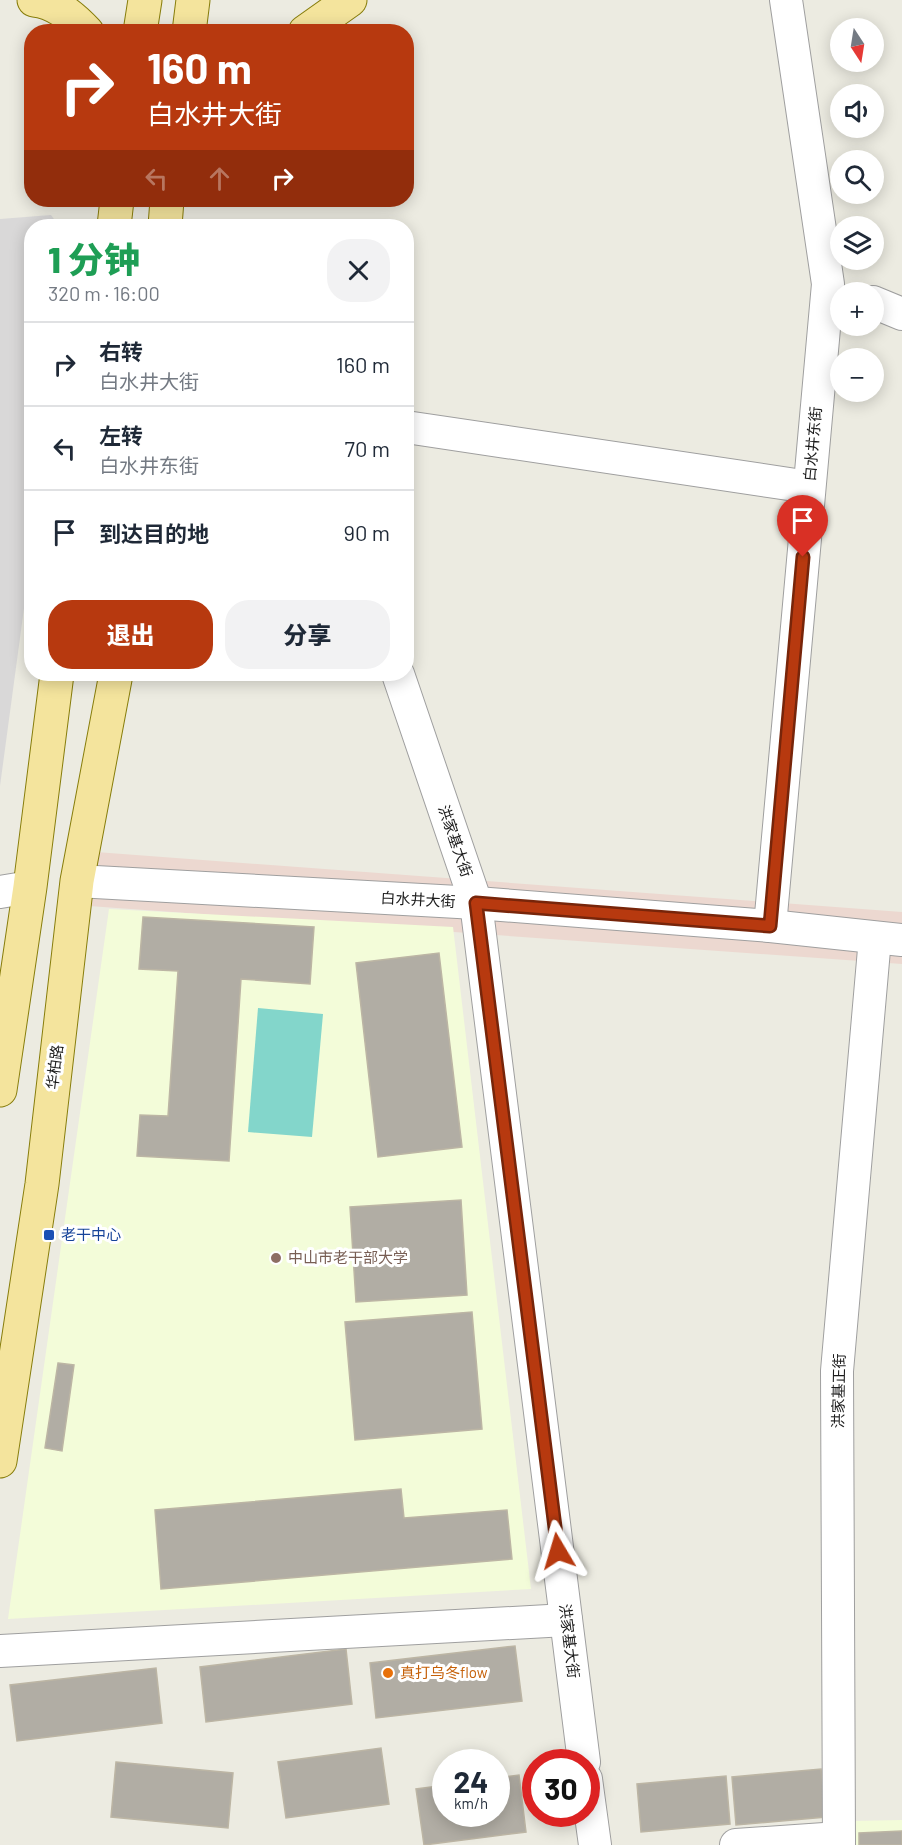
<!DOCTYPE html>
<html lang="zh">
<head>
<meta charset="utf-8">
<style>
  :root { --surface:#fff; --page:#f2f2f3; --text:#1f2937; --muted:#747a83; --line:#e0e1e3; --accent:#b7390f }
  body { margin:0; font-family:Barlow,"Noto Sans SC",sans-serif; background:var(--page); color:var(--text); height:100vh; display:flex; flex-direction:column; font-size:22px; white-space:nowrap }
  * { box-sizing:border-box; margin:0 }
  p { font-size:20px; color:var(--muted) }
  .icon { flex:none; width:33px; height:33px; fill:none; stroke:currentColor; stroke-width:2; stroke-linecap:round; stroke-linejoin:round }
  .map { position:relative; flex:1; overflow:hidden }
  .panel { position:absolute; left:24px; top:219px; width:390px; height:462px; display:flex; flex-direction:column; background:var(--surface); border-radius:24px; box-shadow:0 3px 15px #0003 }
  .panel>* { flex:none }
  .hud { position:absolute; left:24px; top:24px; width:390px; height:183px; border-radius:24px; box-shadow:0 3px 15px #0003; background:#b7390f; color:#fff; overflow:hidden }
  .needle { width:39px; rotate:168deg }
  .controls { position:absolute; left:830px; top:18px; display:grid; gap:12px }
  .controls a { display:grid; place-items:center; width:54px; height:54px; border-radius:50%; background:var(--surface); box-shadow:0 3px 15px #0003; font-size:30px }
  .speed { position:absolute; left:432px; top:1749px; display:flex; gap:12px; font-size:30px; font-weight:700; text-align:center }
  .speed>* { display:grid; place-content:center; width:78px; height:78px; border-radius:50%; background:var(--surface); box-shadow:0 3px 15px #0003; line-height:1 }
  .speed small { font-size:15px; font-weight:400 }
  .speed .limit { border:9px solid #d22; background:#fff; color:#111 }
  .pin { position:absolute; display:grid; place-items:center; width:51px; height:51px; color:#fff; margin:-62px -26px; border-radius:50% 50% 50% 0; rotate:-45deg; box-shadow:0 0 6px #0007 }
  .pin .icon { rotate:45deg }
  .me { position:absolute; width:66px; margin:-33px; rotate:353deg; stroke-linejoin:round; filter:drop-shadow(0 0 4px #0008) }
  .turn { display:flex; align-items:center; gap:21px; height:126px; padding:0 24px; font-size:27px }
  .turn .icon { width:78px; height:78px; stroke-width:2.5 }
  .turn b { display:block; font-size:42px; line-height:51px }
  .lanes { display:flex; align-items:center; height:57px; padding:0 24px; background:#0003; justify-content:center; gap:30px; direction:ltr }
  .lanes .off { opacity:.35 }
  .round { display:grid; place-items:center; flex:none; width:63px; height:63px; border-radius:24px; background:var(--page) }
  .summary { display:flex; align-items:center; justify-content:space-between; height:102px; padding:0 24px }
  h1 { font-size:36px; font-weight:800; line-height:45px; color:#1e9e55 }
  .primary-button { display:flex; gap:12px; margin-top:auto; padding:12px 24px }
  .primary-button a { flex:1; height:69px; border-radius:24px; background:var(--accent); color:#fff; font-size:24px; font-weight:800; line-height:69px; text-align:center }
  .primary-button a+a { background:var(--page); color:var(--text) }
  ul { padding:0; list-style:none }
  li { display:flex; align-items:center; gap:18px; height:84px; padding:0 24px; border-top:2px solid var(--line) }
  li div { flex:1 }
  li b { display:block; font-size:22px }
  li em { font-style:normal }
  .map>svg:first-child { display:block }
</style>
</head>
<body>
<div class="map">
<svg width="902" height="1845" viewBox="0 0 902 1845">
  <rect width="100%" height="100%" fill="#ecebe1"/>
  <polygon fill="#d9d8d8" points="51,215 59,226 32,226 32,549 0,786 0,219"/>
  <polygon fill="#ecd8d0" points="96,852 902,912 902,964 89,906"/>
  <g fill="#f3fcd9">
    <polygon points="109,909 453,927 531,1589 8,1619"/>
    <polygon points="902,1820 902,1845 851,1845 851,1821"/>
  </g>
  <polygon fill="#83d6cb" points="258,1008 323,1014 312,1137 248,1132"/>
  <g fill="#b1ada4" stroke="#bcb5a4" stroke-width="1.5">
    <polygon points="143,917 314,927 310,984 241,979 229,1161 137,1156 140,1115 168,1116 178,971 139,969"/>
    <polygon points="439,953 462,1147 378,1157 356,963"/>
    <polygon points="461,1200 467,1295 356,1302 350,1207"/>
    <polygon points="472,1312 482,1429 355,1440 345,1322"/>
    <polygon points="58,1363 74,1365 62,1451 45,1448"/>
    <polygon points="401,1489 404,1518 507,1510 512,1559 161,1589 155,1510"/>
    <polygon points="515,1646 522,1701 376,1718 370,1663"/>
    <polygon points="346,1649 352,1704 206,1722 200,1667"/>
    <polygon points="156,1668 162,1723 17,1741 10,1685"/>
    <polygon points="381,1748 389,1804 286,1818 278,1762"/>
    <polygon points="116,1762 233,1773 228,1828 111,1817"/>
    <polygon points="821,1769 826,1817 736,1825 732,1777"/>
    <polygon points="519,1775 526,1832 424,1845 416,1789 446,1785 446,1814 496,1814 496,1778"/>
    <polygon points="726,1776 730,1824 641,1832 637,1784"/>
    <polygon points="902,1831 902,1845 859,1845 859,1833"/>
  </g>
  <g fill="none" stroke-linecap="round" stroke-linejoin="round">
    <g stroke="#9f9f9f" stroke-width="34">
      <g id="minor">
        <polyline points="873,302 902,314"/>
        <polyline points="406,427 809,487"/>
        <polyline points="398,674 476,903 584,1762"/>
        <polyline points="77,881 476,903 770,926 902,940"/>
        <polyline points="0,892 30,887"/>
        <polyline points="770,926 828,284 786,0"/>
        <polyline points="0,1651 566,1620"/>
        <polyline points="586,1779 595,1845"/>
        <polyline points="736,1845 839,1838"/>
        <polyline points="839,1845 837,1371 875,938"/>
      </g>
    </g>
    <g stroke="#877d0b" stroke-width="35">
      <g id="major">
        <path d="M34,0C55,2 72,16 87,32"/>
        <polyline points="140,32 145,0"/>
        <polyline points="189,32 193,0"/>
        <polyline points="305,32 350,0"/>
        <polyline points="114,226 117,200"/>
        <polyline points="165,226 167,200"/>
        <polyline points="0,1090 30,887 57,674"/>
        <polyline points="0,1461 42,1184 77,881 116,674"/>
      </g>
    </g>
    <use href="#minor" stroke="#fff" stroke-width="32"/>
    <use href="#major" stroke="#f4e49d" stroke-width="33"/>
  </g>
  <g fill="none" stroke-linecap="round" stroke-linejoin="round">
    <g stroke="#77250a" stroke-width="15">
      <polyline id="route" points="558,1551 476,903 770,926 803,557"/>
    </g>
    <use href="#route" stroke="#b7390f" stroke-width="10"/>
  </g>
  <rect fill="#1a4fb4" stroke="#fff" stroke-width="2" x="43" y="1229" width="12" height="12" rx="3"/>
  <circle fill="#8d6e63" stroke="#fff" stroke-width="2" cx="276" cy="1258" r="6"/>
  <circle fill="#e8710a" stroke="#fff" stroke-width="2" cx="388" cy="1673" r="6"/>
  <g text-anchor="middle" stroke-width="6" stroke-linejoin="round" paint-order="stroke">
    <g font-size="15" fill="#1b1b1b" stroke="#fff">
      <text transform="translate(813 444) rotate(-85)" y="5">白水井东街</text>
      <text transform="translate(455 841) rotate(71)" y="5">洪家基大街</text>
      <text transform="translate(418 900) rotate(3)" y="5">白水井大街</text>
      <text transform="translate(55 1067) rotate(-83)" y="5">华柏路</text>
      <text transform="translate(839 1391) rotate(-89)" y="5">洪家基正街</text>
      <text transform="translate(569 1641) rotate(83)" y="5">洪家基大街</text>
    </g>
    <g font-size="15" fill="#164399" stroke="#fff" text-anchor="start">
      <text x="61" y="1240">老干中心</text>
    </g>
    <g font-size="15" fill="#785e54" stroke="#fff" text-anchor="start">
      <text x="288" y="1263">中山市老干部大学</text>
    </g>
    <g font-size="15" fill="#c56008" stroke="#fff" text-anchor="start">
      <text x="400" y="1678">真打乌冬flow</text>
    </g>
  </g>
</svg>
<div class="controls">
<a><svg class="needle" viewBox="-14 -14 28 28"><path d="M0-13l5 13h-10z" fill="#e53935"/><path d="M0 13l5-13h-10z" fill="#747a83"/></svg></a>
<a><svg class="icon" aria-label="sound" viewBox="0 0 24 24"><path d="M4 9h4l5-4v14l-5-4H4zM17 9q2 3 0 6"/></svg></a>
<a><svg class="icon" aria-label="search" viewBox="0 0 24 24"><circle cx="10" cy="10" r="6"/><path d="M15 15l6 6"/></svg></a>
<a><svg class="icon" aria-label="layers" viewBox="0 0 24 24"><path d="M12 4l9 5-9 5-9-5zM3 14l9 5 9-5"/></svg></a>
<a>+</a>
<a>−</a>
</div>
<div class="speed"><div>24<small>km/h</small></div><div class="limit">30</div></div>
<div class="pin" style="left:803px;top:557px;background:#d93025"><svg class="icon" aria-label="arrive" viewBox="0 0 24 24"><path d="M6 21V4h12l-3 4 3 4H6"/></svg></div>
<svg class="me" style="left:558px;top:1551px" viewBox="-20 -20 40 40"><path d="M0-17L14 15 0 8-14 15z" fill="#b7390f" stroke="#fff" stroke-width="4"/></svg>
<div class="hud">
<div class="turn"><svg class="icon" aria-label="right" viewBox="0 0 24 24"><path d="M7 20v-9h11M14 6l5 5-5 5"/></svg><div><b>160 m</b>白水井大街</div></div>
<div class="lanes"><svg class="icon off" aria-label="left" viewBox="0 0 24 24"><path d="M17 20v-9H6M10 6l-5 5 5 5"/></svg><svg class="icon off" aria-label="ahead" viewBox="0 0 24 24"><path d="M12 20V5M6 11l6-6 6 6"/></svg><svg class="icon" aria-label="right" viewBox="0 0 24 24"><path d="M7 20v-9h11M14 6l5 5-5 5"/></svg></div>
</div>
<section class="panel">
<div class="summary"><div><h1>1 分钟</h1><p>320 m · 16:00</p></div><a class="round"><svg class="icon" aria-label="close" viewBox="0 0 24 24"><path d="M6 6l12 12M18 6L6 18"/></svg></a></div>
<ul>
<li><svg class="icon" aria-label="right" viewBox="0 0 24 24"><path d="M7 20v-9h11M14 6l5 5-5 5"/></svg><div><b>右转</b><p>白水井大街</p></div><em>160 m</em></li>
<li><svg class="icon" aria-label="left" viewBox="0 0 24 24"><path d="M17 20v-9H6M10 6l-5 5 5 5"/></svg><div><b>左转</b><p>白水井东街</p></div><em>70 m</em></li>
<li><svg class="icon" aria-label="arrive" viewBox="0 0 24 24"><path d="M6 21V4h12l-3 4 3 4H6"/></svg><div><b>到达目的地</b></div><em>90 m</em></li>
</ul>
<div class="primary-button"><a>退出</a><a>分享</a></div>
</section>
</div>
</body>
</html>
